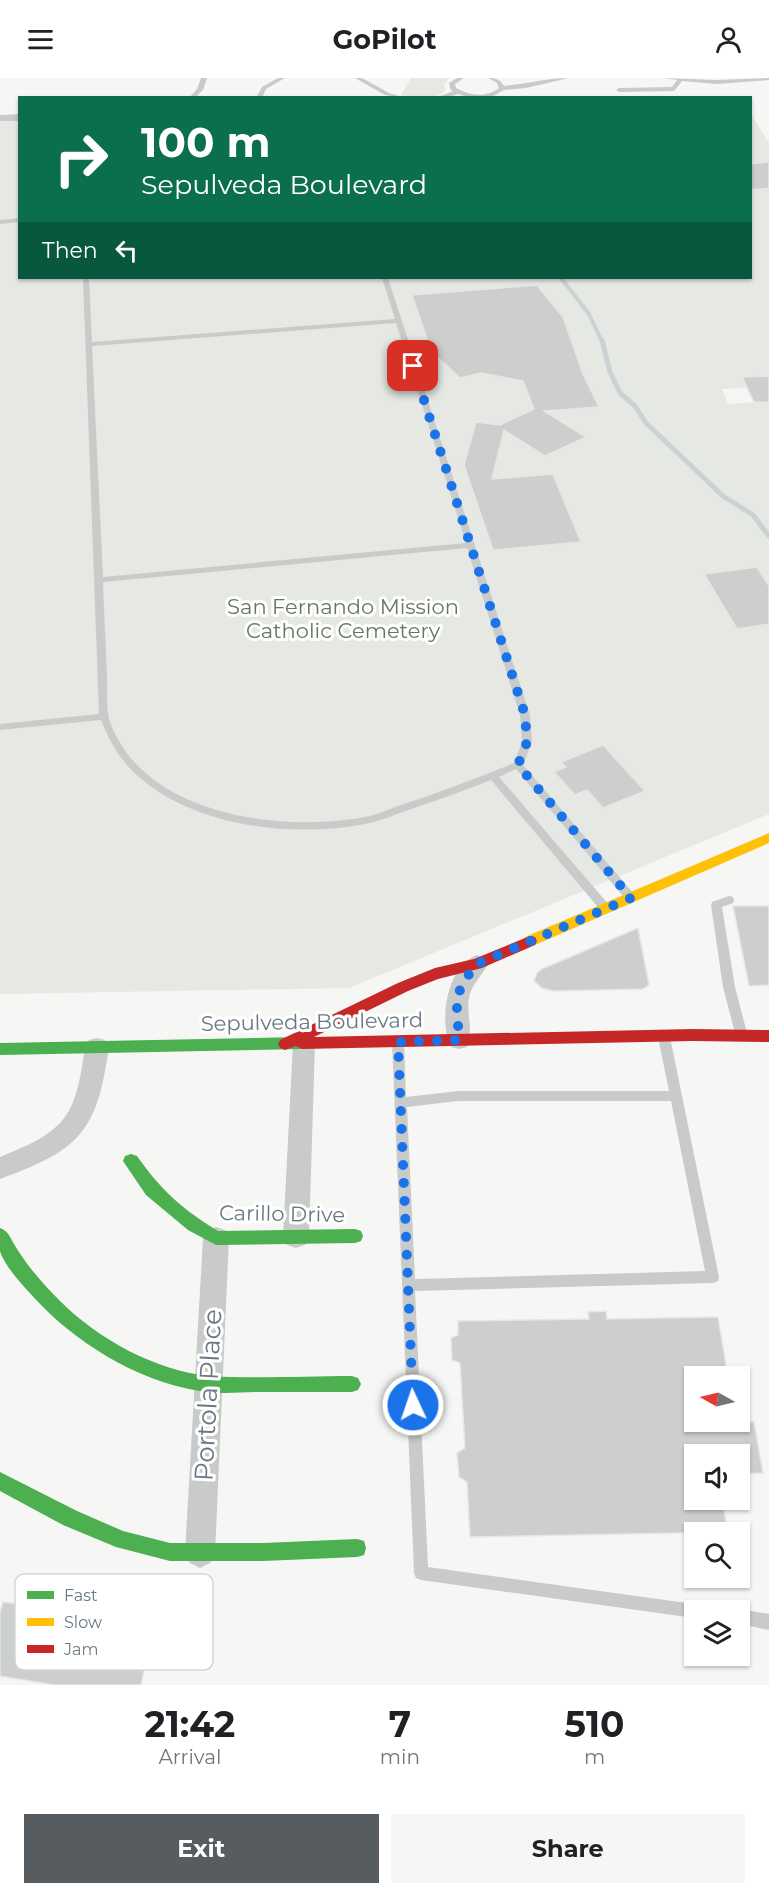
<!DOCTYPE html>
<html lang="en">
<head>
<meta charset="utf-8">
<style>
  :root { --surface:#fff; --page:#f6f6f6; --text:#202124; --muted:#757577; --accent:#575c61 }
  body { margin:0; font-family:Montserrat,sans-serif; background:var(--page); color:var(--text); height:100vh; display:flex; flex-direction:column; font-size:22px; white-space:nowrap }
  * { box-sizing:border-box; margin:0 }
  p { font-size:20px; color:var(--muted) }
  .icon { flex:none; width:33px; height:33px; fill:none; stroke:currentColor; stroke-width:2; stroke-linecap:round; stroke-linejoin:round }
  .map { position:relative; height:1607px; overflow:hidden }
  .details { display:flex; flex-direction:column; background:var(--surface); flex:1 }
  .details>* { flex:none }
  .hud { position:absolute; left:18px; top:18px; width:734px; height:183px; border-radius:0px; box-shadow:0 2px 4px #0004; background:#0b6e4f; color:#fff; overflow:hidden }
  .needle { width:39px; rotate:278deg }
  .buttons { position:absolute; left:684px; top:1288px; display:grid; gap:12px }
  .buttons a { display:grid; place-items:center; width:66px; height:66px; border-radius:0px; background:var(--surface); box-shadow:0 2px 4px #0004; font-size:30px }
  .pin { position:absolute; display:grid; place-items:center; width:51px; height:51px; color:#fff; margin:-26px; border-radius:12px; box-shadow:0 3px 9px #0006 }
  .me { position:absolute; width:66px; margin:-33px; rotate:357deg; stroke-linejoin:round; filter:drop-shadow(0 0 4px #0008) }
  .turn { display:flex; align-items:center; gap:21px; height:126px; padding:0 24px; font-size:27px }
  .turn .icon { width:78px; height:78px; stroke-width:2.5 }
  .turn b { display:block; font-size:42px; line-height:51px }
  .then { display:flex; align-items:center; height:57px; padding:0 24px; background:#0003; gap:12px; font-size:22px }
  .eta { display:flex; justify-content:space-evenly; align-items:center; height:102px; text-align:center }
  .eta b { font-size:36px; font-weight:700; line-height:42px }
  .cta { display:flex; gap:12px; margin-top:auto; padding:12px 24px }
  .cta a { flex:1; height:69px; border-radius:0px; background:var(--accent); color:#fff; font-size:24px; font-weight:700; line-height:69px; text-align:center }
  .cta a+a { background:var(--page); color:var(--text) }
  header { display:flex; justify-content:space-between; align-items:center; height:78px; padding:0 24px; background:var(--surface); font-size:27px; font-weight:700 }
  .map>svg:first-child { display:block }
</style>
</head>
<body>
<header><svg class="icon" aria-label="menu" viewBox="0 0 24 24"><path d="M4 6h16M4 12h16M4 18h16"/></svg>GoPilot<svg class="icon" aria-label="person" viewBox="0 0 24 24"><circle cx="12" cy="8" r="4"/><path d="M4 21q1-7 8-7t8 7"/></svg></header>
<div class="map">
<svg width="769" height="1607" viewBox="0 0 769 1607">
  <rect width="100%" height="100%" fill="#f6f6f5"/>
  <g fill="#e5e8e3">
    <path d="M411,0H449L444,6L445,13C433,23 415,19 401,17Z"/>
    <polygon points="750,34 769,65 769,84 750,86"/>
    <polygon points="0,43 19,43 20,200 750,200 750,93 769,91 769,297 760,298 765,309 722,311 728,326 769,323 769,736 349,910 0,916"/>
  </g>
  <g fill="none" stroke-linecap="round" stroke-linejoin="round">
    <polyline stroke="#cad2d4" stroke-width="4" points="561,200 589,236 602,264"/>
    <polyline stroke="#cad2d4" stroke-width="5" points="602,262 610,294 620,315 635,328 646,345 723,418 753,437 769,458"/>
  </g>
  <g fill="#cdcece" stroke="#e6e6e5" stroke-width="1.5">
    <polygon points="769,84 769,110 750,112 750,86"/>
    <polygon points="537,207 563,239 583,296 599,329 544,333 586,359 545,378 504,352 492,401 553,396 581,464 493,472 464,387 476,344 500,347 534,331 523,303 481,295 460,300 431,273 412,217"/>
    <polygon points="769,298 769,324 754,324 742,299"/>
    <polygon points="757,489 769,508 769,546 737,551 704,496"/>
    <polygon points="603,667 645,713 603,730 587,712 575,717 554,694 566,689 561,684"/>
    <polygon points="733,828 769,828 769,907 749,908"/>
    <polygon points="638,850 649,907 643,911 553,913 542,910 534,903 537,895 542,891"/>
    <polygon points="606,1233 607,1241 718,1239 728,1299 694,1299 694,1344 754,1344 763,1395 740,1396 740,1377 694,1377 694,1422 722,1422 728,1454 470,1459 467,1404 459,1399 457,1375 465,1370 460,1285 452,1282 451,1260 458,1257 458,1243 589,1241 588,1234"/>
    <polygon points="3,1524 119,1539 112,1567 148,1573 141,1607 54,1607 0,1598 0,1534"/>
  </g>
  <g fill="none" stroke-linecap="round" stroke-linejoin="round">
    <g fill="#c9cbcb" fill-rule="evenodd">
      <polygon points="201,0 207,0 203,12 195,20 189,20 197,11"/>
      <polygon points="278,0 285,0 266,11 262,20 256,20 262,9"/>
      <polygon points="355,0 362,0 389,15 405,20 385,17"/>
      <path d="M457,0H464L455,6L456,10C470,18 486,20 499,10L497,5L488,0C496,0 500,1 504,8C526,6 547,0 569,0L526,10L504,12L493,18L486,20H471L458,16L445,20H436L453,13L450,11L449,5Z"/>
      <polygon points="664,0 716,2 769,0 769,2 716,6 682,3 674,13 619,14 616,12 619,10 672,9 677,2"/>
      <polygon points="20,140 20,144 0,146 0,142"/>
      <path d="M83,200H89L92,264L395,241L382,200H388L530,637L532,664L523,687L635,817L636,820L635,823H627L516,691L499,699L610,828L611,831L610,834H602L491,702C461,714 431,724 400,735C389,739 377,744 365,746C293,760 196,749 139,699C121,684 110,664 101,642L0,652V646L99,636ZM396,245L466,465L103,499L92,268ZM467,470L520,637L522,664L514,685C475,701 435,716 395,729C385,733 375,737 365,739C279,755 141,737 109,641C106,629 108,612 107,600C106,568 104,536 103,504Z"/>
      <polygon points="729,818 733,819 734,822 733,825 722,829 735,909 747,955 745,958 741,960 737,958 735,955 723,909 711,827 712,824"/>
      <path d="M664,954L668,956L670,959L719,1199L718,1203L713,1205L415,1213L428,1489L694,1526L699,1528L701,1533H694V1540L421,1502L416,1500L414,1495L392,964L394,961L398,959L402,961L404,964L406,1019L458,1013H669L658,959L660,956ZM458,1023H671L705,1193L415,1201L407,1029Z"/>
      <polygon points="740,1531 769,1536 769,1552 740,1546 740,1533 736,1533"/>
    </g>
    <g fill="#c9cbcb" fill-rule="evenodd">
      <polygon points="20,36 20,43 0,43 0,37"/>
      <path d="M477,877L485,880L488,886C482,898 471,907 469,920C466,936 474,954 467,969L459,971L451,969C438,944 447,887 477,877Z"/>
      <polygon points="304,956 312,958 315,965 309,1159 305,1167 296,1170 287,1167 283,1159 293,965 296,958"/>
      <path d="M97,960L105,962L109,969C97,1054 80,1072 0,1101V1079C67,1052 75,1040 85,969L89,962Z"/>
      <polygon points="216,1149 225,1152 229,1160 215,1475 210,1485 200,1490 190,1485 185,1475 203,1160 207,1152"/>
    </g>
    <g fill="#4caf50" fill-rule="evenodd">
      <polygon points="302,959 307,961 309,965 307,969 302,971 0,977 0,965"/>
      <path d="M131,1076L137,1078C160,1111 183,1132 218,1153L355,1151L361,1153L363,1158L361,1163L355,1165L216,1167L188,1152L146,1117L123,1083L125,1078Z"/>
      <path d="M0,1150C8,1153 10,1159 14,1166C27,1188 43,1206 60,1223C98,1261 156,1293 210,1298C254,1301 307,1298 352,1298L358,1300L361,1306L358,1312L352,1314C320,1314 288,1314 256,1314C240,1314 225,1316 210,1314C149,1309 83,1270 41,1227C29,1214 5,1190 0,1173C0,1166 0,1157 0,1150Z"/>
      <polygon points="0,1394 77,1433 123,1453 170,1465 263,1465 357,1461 364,1463 366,1470 364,1477 357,1479 263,1483 170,1483 116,1469 63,1447 0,1413"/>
    </g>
    <polygon fill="#ffc107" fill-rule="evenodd" points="769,755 769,765 535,867 525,867 523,863 525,859"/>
    <polygon fill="#c62828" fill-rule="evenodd" points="530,858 535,859 537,863 535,867 482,890 438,901 408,913 314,959 693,951 769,952 769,964 693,963 302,971 296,968 285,972 280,970 278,966 280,962 398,905 435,890 474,881"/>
  </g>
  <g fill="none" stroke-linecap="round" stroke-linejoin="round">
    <path stroke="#1a73e8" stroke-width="10" stroke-dasharray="0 18" d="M413,288L525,637L527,664L518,687L631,820L477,886C451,918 457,923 459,962L398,964L413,1327"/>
  </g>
  <g text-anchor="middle" stroke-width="6" stroke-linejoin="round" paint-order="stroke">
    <g font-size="21" fill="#677663" stroke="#fff">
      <text x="343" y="536">San Fernando Mission<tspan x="343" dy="24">Catholic Cemetery</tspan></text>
    </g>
    <g font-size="21" fill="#697983" stroke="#fff">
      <text transform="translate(312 944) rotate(-1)" y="7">Sepulveda Boulevard</text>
      <text transform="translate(282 1136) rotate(1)" y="7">Carillo Drive</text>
    </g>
    <g font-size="26" fill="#697983" stroke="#fff">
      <text transform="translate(208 1317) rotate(-87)" y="9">Portola Place</text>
    </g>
  </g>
  <rect x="15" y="1496" width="198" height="96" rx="9" fill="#fff" stroke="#d2d7da" stroke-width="1.5"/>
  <rect x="27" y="1513" width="27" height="8" fill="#4caf50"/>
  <rect x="27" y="1540" width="27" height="8" fill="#ffc107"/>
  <rect x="27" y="1567" width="27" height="8" fill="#c62828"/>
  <g font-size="16" fill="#697983">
    <text x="64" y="1523">Fast</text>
    <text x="64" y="1550">Slow</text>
    <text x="64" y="1577">Jam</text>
  </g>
</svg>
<div class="buttons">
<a><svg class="needle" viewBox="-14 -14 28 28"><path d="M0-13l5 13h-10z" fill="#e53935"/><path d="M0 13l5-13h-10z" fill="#757577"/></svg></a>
<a><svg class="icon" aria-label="sound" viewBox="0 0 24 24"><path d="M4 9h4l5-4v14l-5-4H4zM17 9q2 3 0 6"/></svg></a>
<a><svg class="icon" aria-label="search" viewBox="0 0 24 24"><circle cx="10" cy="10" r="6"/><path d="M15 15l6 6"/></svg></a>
<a><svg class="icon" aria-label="layers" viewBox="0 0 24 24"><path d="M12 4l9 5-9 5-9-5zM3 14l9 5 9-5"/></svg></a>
</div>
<div class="pin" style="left:413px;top:288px;background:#d93025"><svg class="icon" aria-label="arrive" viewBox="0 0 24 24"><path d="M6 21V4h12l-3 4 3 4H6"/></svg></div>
<svg class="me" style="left:413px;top:1327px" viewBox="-20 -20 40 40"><circle r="17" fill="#1a73e8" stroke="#fff" stroke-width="3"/><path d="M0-11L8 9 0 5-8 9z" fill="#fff"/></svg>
<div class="hud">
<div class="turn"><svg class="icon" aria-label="right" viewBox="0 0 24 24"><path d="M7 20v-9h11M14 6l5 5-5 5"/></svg><div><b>100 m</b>Sepulveda Boulevard</div></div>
<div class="then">Then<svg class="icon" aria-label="left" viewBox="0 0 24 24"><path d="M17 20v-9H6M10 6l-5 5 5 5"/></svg></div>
</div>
</div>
<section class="details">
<div class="eta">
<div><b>21:42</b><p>Arrival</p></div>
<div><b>7</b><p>min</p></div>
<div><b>510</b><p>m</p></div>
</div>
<div class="cta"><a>Exit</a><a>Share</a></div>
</section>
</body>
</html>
